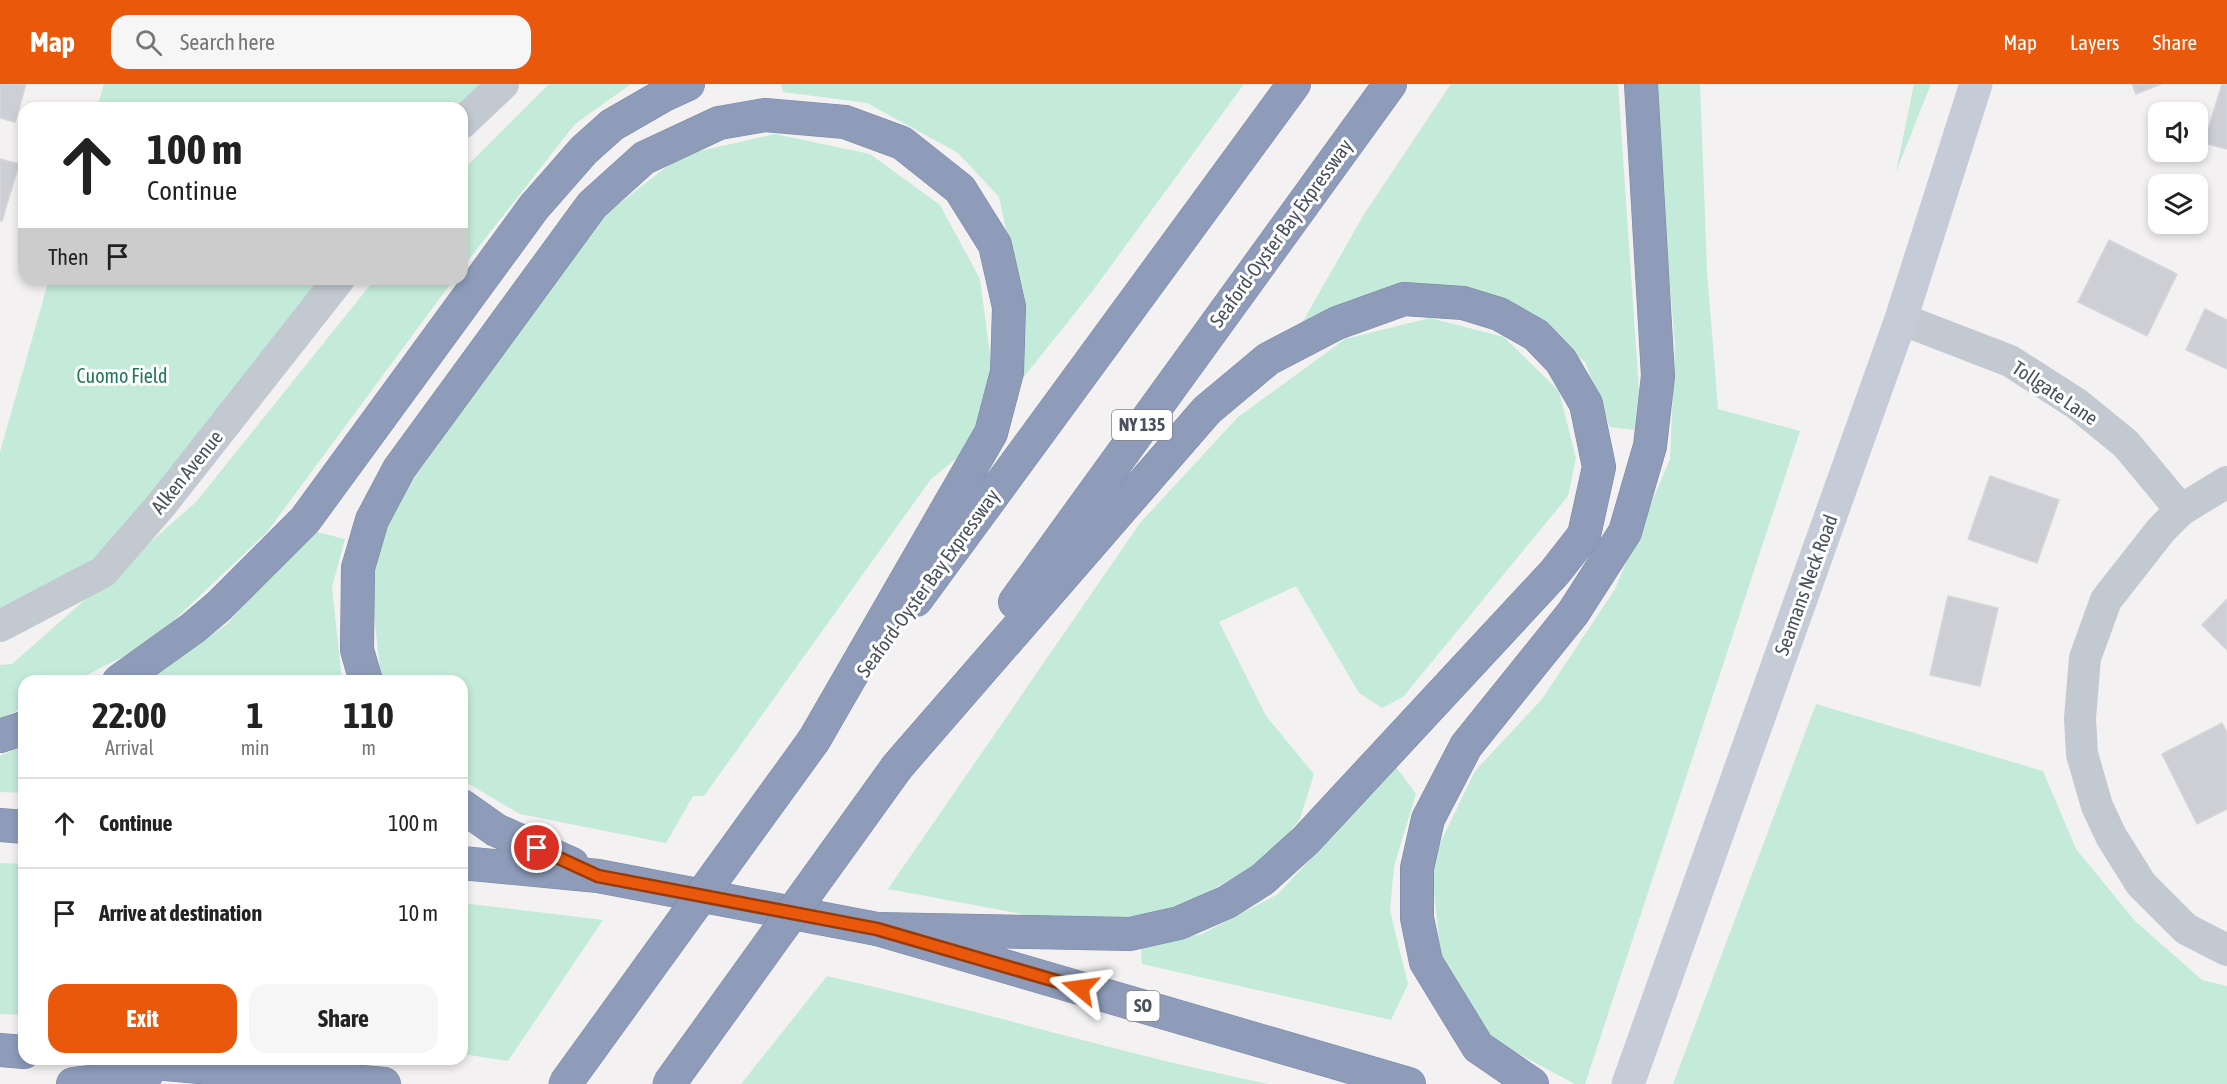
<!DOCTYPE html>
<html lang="en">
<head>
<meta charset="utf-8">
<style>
  :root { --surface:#fff; --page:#f6f6f6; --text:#222; --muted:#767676; --line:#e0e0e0; --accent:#ea580c }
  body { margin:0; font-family:"Asap Condensed",sans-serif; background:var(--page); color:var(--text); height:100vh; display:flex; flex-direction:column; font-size:22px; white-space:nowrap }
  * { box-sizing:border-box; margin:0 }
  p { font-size:20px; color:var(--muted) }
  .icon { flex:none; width:33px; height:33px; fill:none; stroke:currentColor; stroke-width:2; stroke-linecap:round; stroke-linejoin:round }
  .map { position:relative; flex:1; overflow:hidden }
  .panel { position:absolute; left:18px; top:591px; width:450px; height:390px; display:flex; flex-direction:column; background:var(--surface); border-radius:18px; box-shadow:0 3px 9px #0003 }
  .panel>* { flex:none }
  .banner { position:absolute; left:18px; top:18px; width:450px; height:183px; border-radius:18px; box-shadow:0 3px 9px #0003; background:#fff; color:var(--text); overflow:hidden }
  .fabs { position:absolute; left:2148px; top:18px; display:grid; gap:12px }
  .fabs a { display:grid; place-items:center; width:60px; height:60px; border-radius:12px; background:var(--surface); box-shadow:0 3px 9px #0003; font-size:30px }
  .pin { position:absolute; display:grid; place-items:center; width:51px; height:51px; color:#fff; margin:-26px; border:3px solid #fff; border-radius:50%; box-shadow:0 2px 6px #0007 }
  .me { position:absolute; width:66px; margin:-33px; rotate:286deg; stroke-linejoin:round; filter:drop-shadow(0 0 4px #0008) }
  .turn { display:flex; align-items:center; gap:21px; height:126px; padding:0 30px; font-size:27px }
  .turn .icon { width:78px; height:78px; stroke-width:2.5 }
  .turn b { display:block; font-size:42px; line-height:51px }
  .then { display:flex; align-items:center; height:57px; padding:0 30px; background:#0003; gap:12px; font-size:22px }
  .eta { display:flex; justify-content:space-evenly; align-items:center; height:102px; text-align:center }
  .eta b { font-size:36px; font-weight:700; line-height:42px }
  .action { display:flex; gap:12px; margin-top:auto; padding:12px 30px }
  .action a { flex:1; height:69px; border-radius:18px; background:var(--accent); color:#fff; font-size:24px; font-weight:700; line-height:69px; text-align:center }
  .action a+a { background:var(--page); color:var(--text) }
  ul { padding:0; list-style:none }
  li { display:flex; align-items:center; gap:18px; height:90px; padding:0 30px; border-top:2px solid var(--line) }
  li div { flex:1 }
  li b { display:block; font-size:22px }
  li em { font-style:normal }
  header { display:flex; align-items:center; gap:36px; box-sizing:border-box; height:84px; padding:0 30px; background:var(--accent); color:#fff }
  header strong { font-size:28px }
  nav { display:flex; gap:33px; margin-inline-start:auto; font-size:21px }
  .search { width:420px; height:54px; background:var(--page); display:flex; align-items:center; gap:15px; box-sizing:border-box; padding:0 21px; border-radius:18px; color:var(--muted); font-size:22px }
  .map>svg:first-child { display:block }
</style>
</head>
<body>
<header>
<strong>Map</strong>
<div class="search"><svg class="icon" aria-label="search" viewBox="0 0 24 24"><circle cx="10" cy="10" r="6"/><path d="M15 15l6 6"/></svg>Search here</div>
<nav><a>Map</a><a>Layers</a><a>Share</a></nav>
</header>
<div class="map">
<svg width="2227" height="1000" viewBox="0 0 2227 1000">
  <rect width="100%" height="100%" fill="#f3f1f1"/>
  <g fill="#c4ebd9">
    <polygon points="104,0 481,0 458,24 97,24"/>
    <polygon points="549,0 631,0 575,40 462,184 462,87"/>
    <polygon points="781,0 1244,0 1091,209 1023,294 1017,199 999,113 958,69 867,19 783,8"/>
    <polygon points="1451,0 1618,0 1639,307 1634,346 1610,343 1585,278 1507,216 1427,201 1349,216 1299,244 1363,132"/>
    <polygon points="1654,0 1700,0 1707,187 1718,325 1800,347 1585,1000 1575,1000 1489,954 1441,875 1431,778 1475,687 1542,615 1615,505 1670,375 1675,263"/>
    <polygon points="1914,0 1931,0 1896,88"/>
    <polygon points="775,50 870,70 940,121 980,195 991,278 979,356 931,395 704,712 693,712 666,759 520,730 462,696 462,597 381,595 370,493 394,422 602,133 682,71"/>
    <polygon points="49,195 322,195 96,478 0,524 0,368"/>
    <polygon points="375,195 454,195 267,448 150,559 75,597 24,597 24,623 0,635 0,581 12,580 196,418"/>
    <polygon points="1430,234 1504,253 1559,307 1576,374 1568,412 1403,613 1382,624 1359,609 1296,502 1219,538 1266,632 1314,690 1300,735 1268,774 1176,826 1075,840 888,805 1140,439 1238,333 1345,255"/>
    <polygon points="313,447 345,455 332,503 342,597 145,597 226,541"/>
    <polygon points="1816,620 2043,687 2076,765 2135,837 2202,896 2227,902 2227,1000 1673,1000"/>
    <polygon points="24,661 24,709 0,708 0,672"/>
    <polygon points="1396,683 1416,710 1394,782 1390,827 1408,900 1391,936 1142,880 1141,863 1202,850 1278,810"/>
    <polygon points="0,779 24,780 24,931 0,930"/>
    <polygon points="462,819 603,836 508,977 462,970"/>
    <path d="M827,892C975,925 1119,969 1268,1000H741Z"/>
  </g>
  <g fill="#cecfd4" stroke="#d5d6db" stroke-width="1.5">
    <polygon points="0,0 26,0 15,38 0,34"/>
    <polygon points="2132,0 2161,0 2136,10"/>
    <polygon points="2222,0 2227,1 2227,65 2204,59"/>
    <polygon points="0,75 19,80 2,137 0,137"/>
    <polygon points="2109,156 2177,190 2147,252 2078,218"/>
    <polygon points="2205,225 2227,236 2227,285 2186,266"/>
    <polygon points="1990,392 2059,416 2037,479 1968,455"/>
    <polygon points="1948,512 1998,524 1980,602 1930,591"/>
    <polygon points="2227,515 2227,566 2202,541"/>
    <polygon points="2222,639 2227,649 2227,725 2197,740 2162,670"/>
  </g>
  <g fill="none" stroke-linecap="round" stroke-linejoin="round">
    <g stroke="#7987a6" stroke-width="34">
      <g id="highway">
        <polyline points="916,516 1294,0"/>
        <polyline points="1015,518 1390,0"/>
        <polyline points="119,597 193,544 219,522 305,436 534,123 584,66 612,41 664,11 688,0"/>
        <polyline points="366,597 357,566 358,484 372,436 399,385 592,121 644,74 719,39 765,31 845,38 902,59 960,105 995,161 1009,223 1007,288 991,349 814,656"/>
        <polyline points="0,652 24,644"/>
        <polyline points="462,722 496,746 572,780"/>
        <polyline points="0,741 24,743"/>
        <polyline points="462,779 598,792 877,845 1409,1000"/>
        <polyline points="877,845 1130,850 1179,839 1227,818 1263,795 1306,756 1555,488 1584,451 1599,383 1586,320 1561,277 1536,251 1499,230 1463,219 1404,215 1337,239 1268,275 1207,326 897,683"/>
        <polyline points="0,966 24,968"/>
        <polyline points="111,975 384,1000"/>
        <polyline points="73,1000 146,991"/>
        <polyline points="1532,1000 1478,963 1426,878 1417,834 1417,784 1428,735 1466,662 1573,529 1625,448 1650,362 1658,292 1641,0"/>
      </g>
    </g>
    <g stroke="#c3c9d1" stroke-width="32">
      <polyline points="462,39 503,0"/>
      <polyline points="1901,235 2010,277 2077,320 2126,360 2181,426"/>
      <polyline points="2227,398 2181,426 2161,446 2106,516 2085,574 2080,634 2082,670 2097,722 2111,752 2141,800 2186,845 2227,866"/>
      <polyline points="0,542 103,488 162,420 339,195"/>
    </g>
    <polyline stroke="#c5cbd7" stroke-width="33" points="1628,1000 1901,235 1976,0"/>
    <use href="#highway" stroke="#8e9cba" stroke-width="33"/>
    <g stroke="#7987a6" stroke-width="34" stroke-linecap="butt">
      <g id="highway-bridge">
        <polyline points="565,1000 814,656"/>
        <polyline points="669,1000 897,683"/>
      </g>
    </g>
    <use href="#highway-bridge" stroke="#8e9cba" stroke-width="33"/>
  </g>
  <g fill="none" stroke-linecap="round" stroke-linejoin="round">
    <g stroke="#983908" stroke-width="15">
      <polyline id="route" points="537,764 598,792 877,845 1080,904"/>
    </g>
    <use href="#route" stroke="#ea580c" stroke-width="10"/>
  </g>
  <g text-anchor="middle" stroke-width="6" stroke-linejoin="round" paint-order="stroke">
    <g fill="#fff" stroke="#80858d" stroke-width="1.5">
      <rect x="1112" y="326" width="60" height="30" rx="4.5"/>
      <rect x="1126.5" y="907" width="33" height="30" rx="4.5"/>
    </g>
    <g font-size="18" font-weight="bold" fill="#4a515c">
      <text x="1142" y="347">NY 135</text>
      <text x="1143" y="928">SO</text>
    </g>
    <g font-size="20" fill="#4a515c" stroke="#fff">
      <text transform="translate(1281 149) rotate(-54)" y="7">Seaford-Oyster Bay Expressway</text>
      <text transform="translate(2055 309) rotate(34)" y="7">Tollgate Lane</text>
      <text transform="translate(187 388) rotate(-51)" y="7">Alken Avenue</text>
      <text transform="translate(928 499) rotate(-54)" y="7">Seaford-Oyster Bay Expressway</text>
      <text transform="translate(1806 501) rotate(-70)" y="7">Seamans Neck Road</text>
    </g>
    <g font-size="20" fill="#21775a" stroke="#fff">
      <text x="122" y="299">Cuomo Field</text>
    </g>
  </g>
</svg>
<div class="fabs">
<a><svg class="icon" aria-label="sound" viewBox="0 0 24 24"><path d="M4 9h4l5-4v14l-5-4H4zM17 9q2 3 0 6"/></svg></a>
<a><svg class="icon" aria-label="layers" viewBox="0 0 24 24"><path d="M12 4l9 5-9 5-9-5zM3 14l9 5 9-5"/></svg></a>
</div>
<div class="pin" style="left:537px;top:764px;background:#d93025"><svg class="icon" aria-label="arrive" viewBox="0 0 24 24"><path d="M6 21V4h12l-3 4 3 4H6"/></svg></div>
<svg class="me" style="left:1080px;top:904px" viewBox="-20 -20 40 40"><path d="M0-17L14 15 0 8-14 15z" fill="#ea580c" stroke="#fff" stroke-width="4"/></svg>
<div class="banner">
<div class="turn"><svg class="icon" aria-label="ahead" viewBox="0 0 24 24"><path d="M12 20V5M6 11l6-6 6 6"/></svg><div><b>100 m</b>Continue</div></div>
<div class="then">Then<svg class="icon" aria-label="arrive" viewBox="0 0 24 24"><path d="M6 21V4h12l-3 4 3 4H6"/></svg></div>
</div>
<section class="panel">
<div class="eta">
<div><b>22:00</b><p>Arrival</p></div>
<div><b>1</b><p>min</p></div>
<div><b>110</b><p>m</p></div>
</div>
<ul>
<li><svg class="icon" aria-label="ahead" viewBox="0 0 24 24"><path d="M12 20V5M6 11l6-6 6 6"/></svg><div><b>Continue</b></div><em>100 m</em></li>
<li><svg class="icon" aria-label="arrive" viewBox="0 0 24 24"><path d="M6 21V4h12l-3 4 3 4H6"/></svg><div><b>Arrive at destination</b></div><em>10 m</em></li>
</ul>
<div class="action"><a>Exit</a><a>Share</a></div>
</section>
</div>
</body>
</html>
